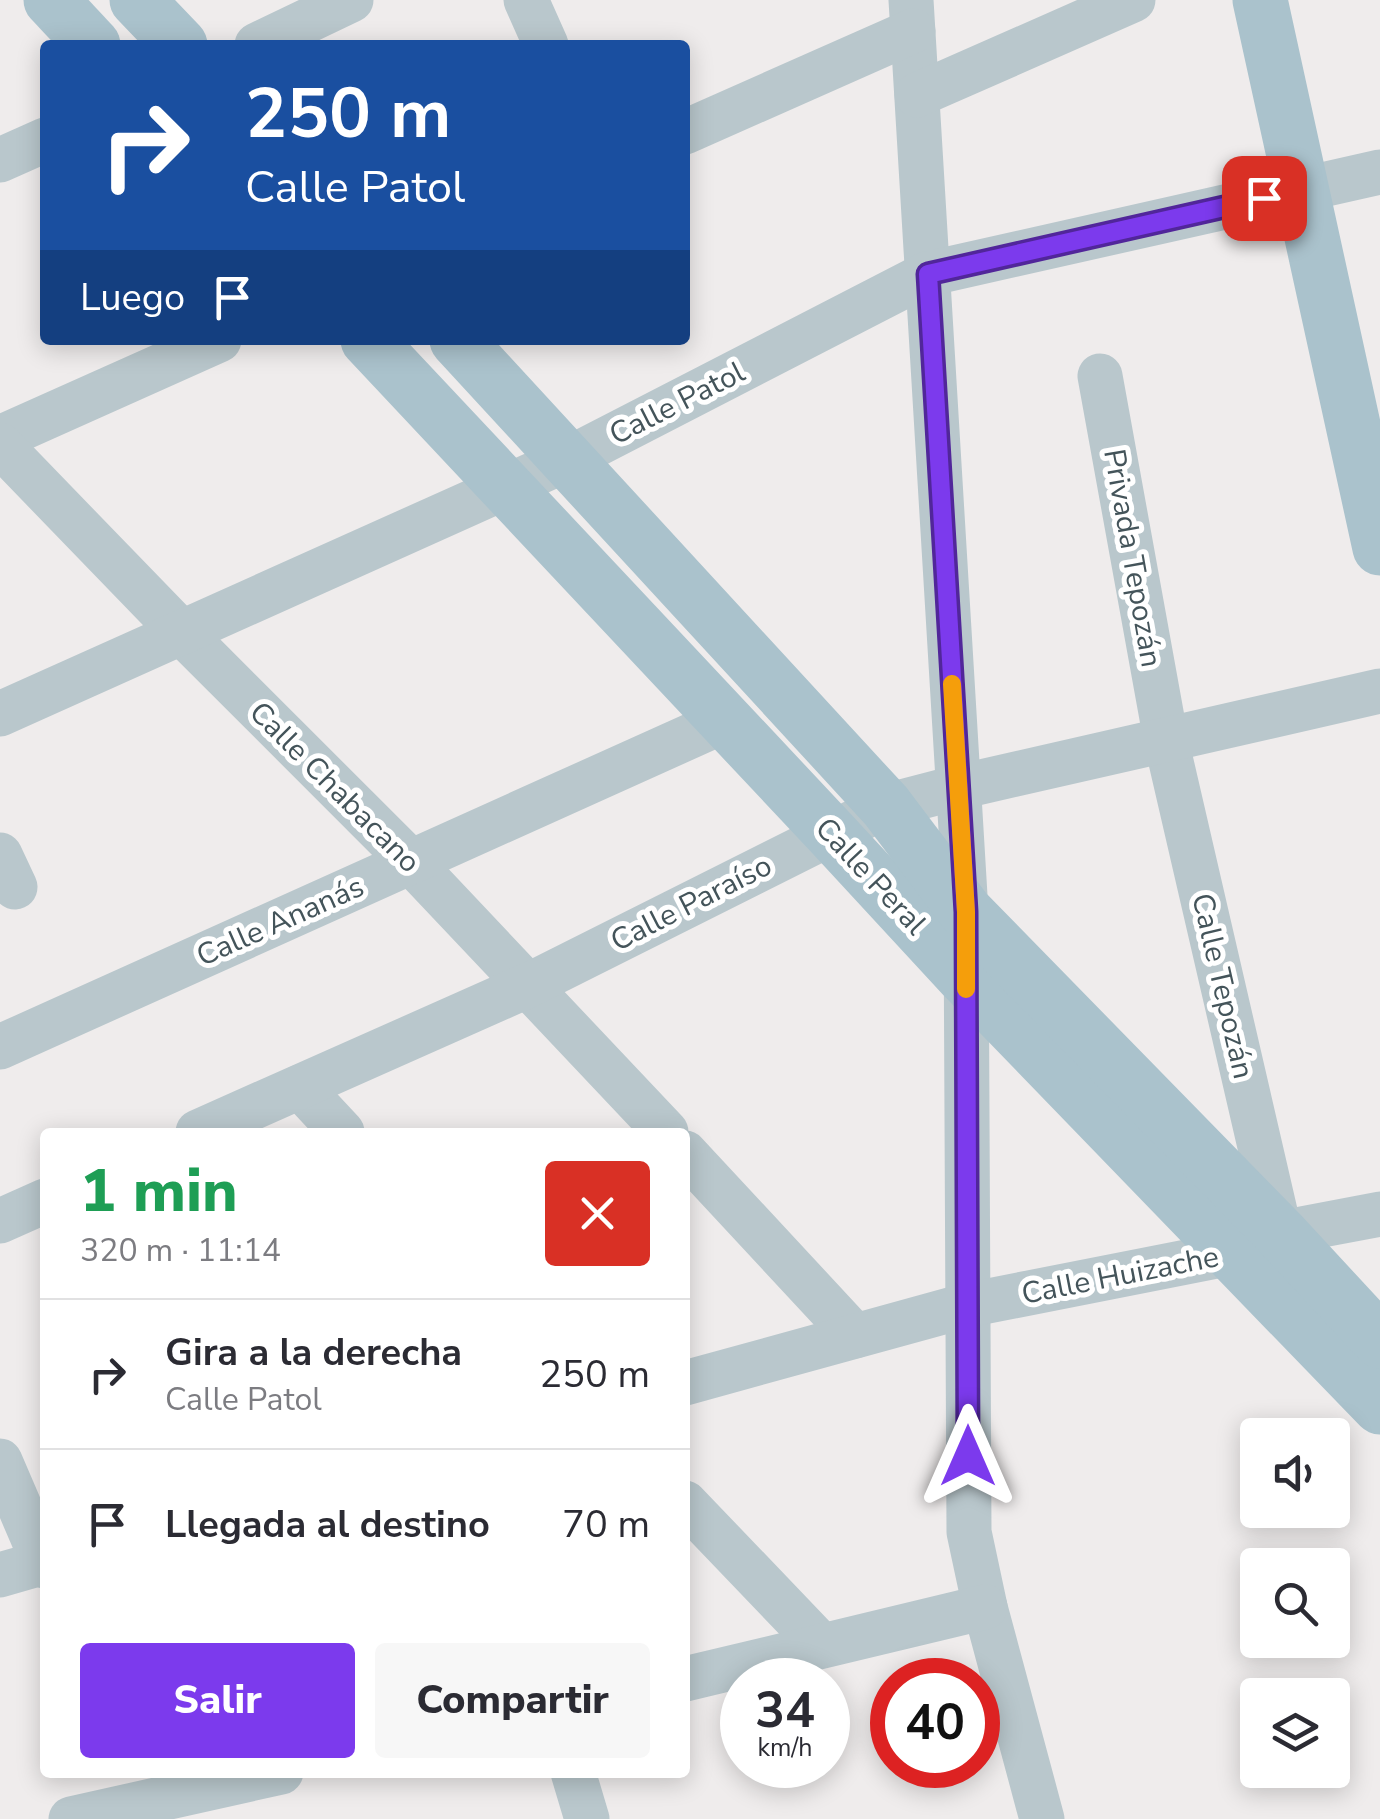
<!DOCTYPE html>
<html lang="es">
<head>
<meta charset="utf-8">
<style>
  :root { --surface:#fff; --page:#f7f7f7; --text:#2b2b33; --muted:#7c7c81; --line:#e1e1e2; --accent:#7c3aed }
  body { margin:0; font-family:"Nunito Sans",sans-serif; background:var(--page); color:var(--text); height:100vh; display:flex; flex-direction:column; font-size:38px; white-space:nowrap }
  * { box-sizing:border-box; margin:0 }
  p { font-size:32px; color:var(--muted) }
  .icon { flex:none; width:55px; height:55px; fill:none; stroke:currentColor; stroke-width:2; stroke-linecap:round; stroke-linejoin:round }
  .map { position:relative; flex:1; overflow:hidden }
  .sheet { position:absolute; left:40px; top:1128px; width:650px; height:650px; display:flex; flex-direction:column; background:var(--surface); border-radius:10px; box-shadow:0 5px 25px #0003 }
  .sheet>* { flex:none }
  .top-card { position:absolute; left:40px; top:40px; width:650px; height:305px; border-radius:10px; box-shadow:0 5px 25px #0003; background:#1a4fa0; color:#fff; overflow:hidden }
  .buttons { position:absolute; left:1240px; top:1418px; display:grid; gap:20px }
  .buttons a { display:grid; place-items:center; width:110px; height:110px; border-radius:10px; background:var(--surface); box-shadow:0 5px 25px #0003; font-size:50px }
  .speed { position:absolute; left:720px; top:1658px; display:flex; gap:20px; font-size:50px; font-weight:700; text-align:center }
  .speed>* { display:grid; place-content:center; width:130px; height:130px; border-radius:50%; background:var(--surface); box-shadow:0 5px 25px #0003; line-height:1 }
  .speed small { font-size:25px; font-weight:400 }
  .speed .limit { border:15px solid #d22; background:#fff; color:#111 }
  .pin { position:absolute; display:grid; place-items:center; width:85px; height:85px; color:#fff; margin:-42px; border-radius:20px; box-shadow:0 5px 15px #0006 }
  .me { position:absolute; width:110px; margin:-55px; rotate:0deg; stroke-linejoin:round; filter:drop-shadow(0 0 8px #0008) }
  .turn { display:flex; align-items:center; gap:35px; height:210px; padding:0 40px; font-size:45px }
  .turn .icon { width:130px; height:130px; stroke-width:2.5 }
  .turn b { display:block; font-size:70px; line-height:85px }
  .then { display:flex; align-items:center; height:95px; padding:0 40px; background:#0003; gap:20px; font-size:38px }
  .round { display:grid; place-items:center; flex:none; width:105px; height:105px; border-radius:10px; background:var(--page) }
  .head { display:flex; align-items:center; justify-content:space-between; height:170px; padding:0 40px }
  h1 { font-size:60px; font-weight:800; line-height:75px; color:#1e9e55 }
  .primary-button { display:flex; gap:20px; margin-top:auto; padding:20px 40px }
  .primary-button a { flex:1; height:115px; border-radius:10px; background:var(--accent); color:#fff; font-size:40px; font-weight:800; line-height:115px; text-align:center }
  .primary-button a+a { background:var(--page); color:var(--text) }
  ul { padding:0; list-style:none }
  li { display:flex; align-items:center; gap:30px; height:150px; padding:0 40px; border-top:2px solid var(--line) }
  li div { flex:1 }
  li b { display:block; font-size:38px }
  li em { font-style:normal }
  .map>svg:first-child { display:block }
</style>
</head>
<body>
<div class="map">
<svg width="1380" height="1819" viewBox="0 0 1380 1819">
  <rect width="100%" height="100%" fill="#efecec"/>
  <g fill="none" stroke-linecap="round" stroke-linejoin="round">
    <g stroke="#b9c7cc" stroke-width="45">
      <polyline points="526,0 546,45"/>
      <polyline points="911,0 966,912 969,1532 985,1607 1042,1819"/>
      <polyline points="257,45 351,0"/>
      <polyline points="917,95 1133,0"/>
      <polyline points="685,132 913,31"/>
      <polyline points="0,160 45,140"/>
      <polyline points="1100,376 1166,740 1280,1233"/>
      <polyline points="0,438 219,340"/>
      <polyline points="0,445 182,633 411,862 666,1132"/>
      <polyline points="0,714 568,459 927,274 1380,172"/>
      <polyline points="0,855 15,887"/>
      <polyline points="0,1047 724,721"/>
      <polyline points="300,1087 342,1132"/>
      <polyline points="198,1132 529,985 886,806 959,787 1380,691"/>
      <polyline points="685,1153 855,1336"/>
      <polyline points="0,1221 45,1201"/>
      <polyline points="685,1383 968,1305 1232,1253 1280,1233 1380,1214"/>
      <polyline points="0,1461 45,1566"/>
      <polyline points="685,1503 821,1645"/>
      <polyline points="0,1575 45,1562"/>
      <polyline points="685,1679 985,1607"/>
      <polyline points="573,1772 587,1819"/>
      <polyline points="71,1819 281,1772"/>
    </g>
    <g stroke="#aac2cc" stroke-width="55">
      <polyline points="51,0 93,45"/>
      <polyline points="137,0 180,45"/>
      <polyline points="1260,0 1380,548"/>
      <polyline points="368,340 831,833 966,979 1380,1407"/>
      <polyline points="457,340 886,806 966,912 1280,1233 1380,1341"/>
    </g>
  </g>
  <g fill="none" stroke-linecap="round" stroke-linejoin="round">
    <g stroke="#51269a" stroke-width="25">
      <polyline id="route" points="968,1456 966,912 928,274 1264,198"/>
    </g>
    <use href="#route" stroke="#7c3aed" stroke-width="18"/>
    <polyline stroke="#f59e0b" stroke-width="18" points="952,684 966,912 966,989"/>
  </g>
  <g text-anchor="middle" stroke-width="10" stroke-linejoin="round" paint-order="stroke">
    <g font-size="30" fill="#44545a" stroke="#fff">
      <text transform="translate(677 403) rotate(-27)" y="10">Calle Patol</text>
      <text transform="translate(1133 558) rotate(80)" y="10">Privada Tepozán</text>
      <text transform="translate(335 787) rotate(45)" y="10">Calle Chabacano</text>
      <text transform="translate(871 876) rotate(47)" y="10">Calle Peral</text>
      <text transform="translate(691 903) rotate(-27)" y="10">Calle Paraíso</text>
      <text transform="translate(280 921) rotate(-24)" y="10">Calle Ananás</text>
      <text transform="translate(1223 986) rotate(77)" y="10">Calle Tepozán</text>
      <text transform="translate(1120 1275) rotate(-11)" y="10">Calle Huizache</text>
    </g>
  </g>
</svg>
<div class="buttons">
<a><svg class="icon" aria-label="sound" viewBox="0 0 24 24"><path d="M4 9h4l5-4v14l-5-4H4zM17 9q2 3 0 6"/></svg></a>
<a><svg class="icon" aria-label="search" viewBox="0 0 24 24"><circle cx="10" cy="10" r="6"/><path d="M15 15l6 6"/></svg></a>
<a><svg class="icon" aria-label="layers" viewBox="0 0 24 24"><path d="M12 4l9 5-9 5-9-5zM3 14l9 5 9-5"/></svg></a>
</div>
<div class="speed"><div>34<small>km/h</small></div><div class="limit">40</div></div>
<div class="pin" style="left:1264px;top:198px;background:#d93025"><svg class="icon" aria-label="arrive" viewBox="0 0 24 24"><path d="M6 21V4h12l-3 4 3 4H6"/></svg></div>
<svg class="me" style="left:968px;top:1456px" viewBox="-20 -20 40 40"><path d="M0-17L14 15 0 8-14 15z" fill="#7c3aed" stroke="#fff" stroke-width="4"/></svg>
<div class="top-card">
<div class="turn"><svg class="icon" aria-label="right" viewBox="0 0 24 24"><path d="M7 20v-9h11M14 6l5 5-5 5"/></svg><div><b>250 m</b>Calle Patol</div></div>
<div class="then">Luego<svg class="icon" aria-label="arrive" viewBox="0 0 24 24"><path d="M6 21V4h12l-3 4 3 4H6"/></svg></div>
</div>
<section class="sheet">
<div class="head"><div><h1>1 min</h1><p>320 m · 11:14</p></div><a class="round" style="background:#d93025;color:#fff"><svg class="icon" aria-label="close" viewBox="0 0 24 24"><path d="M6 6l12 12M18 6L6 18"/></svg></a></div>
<ul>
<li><svg class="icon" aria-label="right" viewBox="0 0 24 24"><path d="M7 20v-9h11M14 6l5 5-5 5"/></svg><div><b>Gira a la derecha</b><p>Calle Patol</p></div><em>250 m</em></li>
<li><svg class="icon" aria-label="arrive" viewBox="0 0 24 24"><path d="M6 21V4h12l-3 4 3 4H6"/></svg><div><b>Llegada al destino</b></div><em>70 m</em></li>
</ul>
<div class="primary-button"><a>Salir</a><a>Compartir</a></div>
</section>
</div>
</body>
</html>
